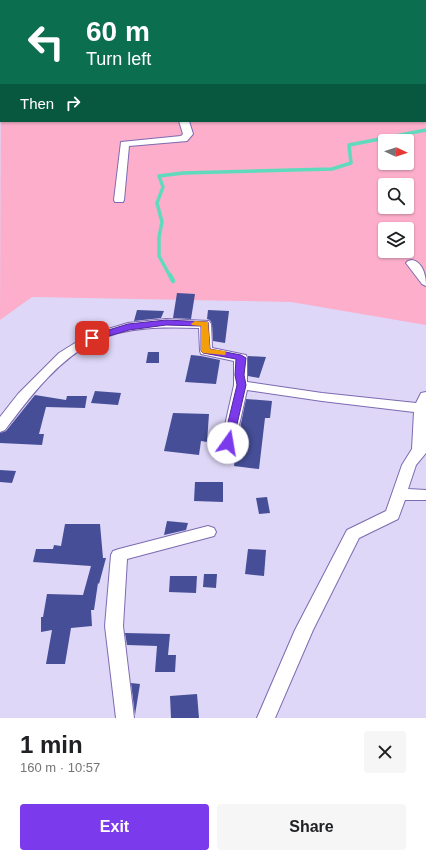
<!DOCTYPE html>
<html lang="en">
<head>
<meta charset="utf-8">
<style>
  :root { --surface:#fff; --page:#f6f6f6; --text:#202124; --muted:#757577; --accent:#7c3aed }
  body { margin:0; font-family:Arial,sans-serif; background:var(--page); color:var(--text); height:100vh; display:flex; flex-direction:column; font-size:15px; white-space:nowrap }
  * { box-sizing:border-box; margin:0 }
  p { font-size:13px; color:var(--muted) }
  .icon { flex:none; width:22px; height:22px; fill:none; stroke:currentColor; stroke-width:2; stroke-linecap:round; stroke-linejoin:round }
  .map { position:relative; height:718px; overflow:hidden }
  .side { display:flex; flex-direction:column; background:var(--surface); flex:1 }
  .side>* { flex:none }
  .hud { position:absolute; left:0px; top:0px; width:426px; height:122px; box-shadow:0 1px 3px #0004; background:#0b6e4f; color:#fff; overflow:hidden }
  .needle { width:26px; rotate:94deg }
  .tools { position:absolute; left:378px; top:134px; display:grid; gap:8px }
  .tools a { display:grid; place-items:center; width:36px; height:36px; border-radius:4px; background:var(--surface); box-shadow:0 1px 3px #0004; font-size:20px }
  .pin { position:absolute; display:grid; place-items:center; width:34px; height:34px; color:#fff; margin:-17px; border-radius:8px; box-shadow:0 2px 6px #0006 }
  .me { position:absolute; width:44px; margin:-22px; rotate:13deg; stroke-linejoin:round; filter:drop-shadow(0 0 3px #0008) }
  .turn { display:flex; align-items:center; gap:14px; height:84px; padding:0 20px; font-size:18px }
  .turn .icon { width:52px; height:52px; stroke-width:2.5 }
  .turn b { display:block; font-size:28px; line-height:34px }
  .then { display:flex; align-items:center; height:38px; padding:0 20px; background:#0003; gap:8px; font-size:15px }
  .round { display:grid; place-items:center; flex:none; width:42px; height:42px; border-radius:4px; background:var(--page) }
  .summary { display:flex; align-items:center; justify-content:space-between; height:68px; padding:0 20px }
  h1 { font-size:24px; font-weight:800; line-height:30px }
  .action { display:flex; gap:8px; margin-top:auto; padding:8px 20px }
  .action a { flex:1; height:46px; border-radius:4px; background:var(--accent); color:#fff; font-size:16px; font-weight:800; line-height:46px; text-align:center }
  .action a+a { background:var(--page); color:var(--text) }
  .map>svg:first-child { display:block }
</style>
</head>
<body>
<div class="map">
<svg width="426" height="718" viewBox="0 0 426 718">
  <rect width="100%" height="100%" fill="#ded7f7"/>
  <path fill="#fcaecb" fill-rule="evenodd" d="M1,56V121H425L426,101V325L291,302L32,297L0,320ZM385,141H407V163H385ZM385,185H407V207H385ZM385,229H407V251H385Z"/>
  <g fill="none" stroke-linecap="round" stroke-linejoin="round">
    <polyline stroke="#5fdabd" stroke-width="3.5" points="170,276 159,256 159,237 162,222 157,203 163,187 159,176 183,173 332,169 351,163 349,145 426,130"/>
    <polyline stroke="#5fdabd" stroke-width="4.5" points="170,275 173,281"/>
  </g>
  <g fill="#454e97">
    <polygon points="177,293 195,294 191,319 173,318"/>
    <polygon points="137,310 164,311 161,318 134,321"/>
    <polygon points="208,310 229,311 225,343 213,341 212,324 210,320 207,319"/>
    <polygon points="148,352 159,352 159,363 146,363"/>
    <polygon points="191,355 201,356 220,360 216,384 185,382"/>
    <polygon points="248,356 266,357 259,378 248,376"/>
    <polygon points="95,391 121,393 118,405 91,403"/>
    <polygon points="35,395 66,400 67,396 87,396 85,408 46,407 39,434 44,434 42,445 0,443 0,433 6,431"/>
    <polygon points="246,399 272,401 270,418 265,418 259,469 234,466 239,433"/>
    <polygon points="173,413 209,414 207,442 201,441 199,455 164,451"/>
    <polygon points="0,470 16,471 12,483 0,482"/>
    <polygon points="195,482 223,482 223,502 194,501"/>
    <polygon points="267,497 270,513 259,514 256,498"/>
    <polygon points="167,521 188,523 186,530 164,535"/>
    <polygon points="65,524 100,524 103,558 106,558 99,584 98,583 94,610 91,610 92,626 71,628 65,664 46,664 52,630 41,632 41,617 43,617 47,594 83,595 91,566 33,562 36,549 53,549 54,545 61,546"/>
    <polygon points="248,549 266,550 264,576 245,574"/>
    <polygon points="204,574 217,574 216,588 203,587"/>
    <polygon points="170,576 197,576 196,593 169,592"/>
    <polygon points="125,633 170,634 168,655 176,655 175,672 155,672 157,646 127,645"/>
    <polygon points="131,683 140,684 135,715"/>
    <polygon points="197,694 199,718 171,718 170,696"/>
  </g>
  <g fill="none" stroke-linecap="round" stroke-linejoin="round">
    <g stroke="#7d6ab1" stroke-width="2">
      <g id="street">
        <rect x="22" y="0" width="8" height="1"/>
        <polygon points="179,121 189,121 193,134 187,141 129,146 124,200 123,202 115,202 114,200 121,142 181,136 183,134"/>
        <path d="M412,260C423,262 426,276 426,286L422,284L406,263L408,261Z"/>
        <path d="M166,319L209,321L211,324L212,348L246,355L247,358V382L322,393L416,403L421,393L426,392V453L416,465L408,489L426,490V500H405L398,519L359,538L313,630L275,718H257L295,630L347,530L386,511L402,465L412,449L414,412L322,401L247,390L235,443L233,446L228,448L223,446L221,443L234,385V361L201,354L200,351L199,328C165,327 127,326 96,341C58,359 30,397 5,430L0,432V417L18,394L59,353L88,335L128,323Z"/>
        <polygon points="208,526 214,528 216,532 214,536 127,559 123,626 134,718 116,718 105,626 111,555 113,551 119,549"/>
      </g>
    </g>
    <g stroke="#7d6ab1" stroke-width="2">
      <g id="secondary">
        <rect x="0" y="21" width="1" height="6"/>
        <rect x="425" y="85" width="1" height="8"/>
      </g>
    </g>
    <use href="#street" fill="#fff" fill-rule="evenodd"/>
    <use href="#secondary" fill="#efdacb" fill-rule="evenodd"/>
  </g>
  <polygon fill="#7c3aed" stroke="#51269a" points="166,320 208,322 210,349 241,355 246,358 244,375 246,385 232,446 225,446 223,443 237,385 235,375 236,359 203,353 201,351 201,326 166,325 129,330 92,341 88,338 89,336 128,324"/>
  <polygon fill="#f59e0b" points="195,321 208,322 210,349 225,351 226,353 225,355 203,353 201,351 201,326 192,325 191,324"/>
</svg>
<div class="tools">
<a><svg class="needle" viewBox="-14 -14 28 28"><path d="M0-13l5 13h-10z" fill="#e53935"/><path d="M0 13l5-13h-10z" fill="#757577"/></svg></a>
<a><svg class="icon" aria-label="search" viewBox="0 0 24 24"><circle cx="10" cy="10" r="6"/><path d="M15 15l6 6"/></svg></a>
<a><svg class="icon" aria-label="layers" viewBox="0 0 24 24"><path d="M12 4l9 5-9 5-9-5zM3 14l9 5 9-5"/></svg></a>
</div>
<div class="pin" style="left:92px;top:338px;background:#d93025"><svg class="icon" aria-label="arrive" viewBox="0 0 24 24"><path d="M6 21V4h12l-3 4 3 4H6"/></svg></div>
<svg class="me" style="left:228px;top:443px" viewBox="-20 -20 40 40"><circle r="19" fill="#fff"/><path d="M0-13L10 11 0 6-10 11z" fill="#7c3aed"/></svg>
<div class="hud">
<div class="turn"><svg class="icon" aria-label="left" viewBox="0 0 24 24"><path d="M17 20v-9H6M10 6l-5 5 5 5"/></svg><div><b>60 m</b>Turn left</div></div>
<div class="then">Then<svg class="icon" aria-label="right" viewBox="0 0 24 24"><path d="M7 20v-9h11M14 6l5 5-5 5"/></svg></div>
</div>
</div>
<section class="side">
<div class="summary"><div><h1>1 min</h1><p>160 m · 10:57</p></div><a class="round"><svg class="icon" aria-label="close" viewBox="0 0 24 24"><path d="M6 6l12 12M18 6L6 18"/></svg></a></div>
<div class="action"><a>Exit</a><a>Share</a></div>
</section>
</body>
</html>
